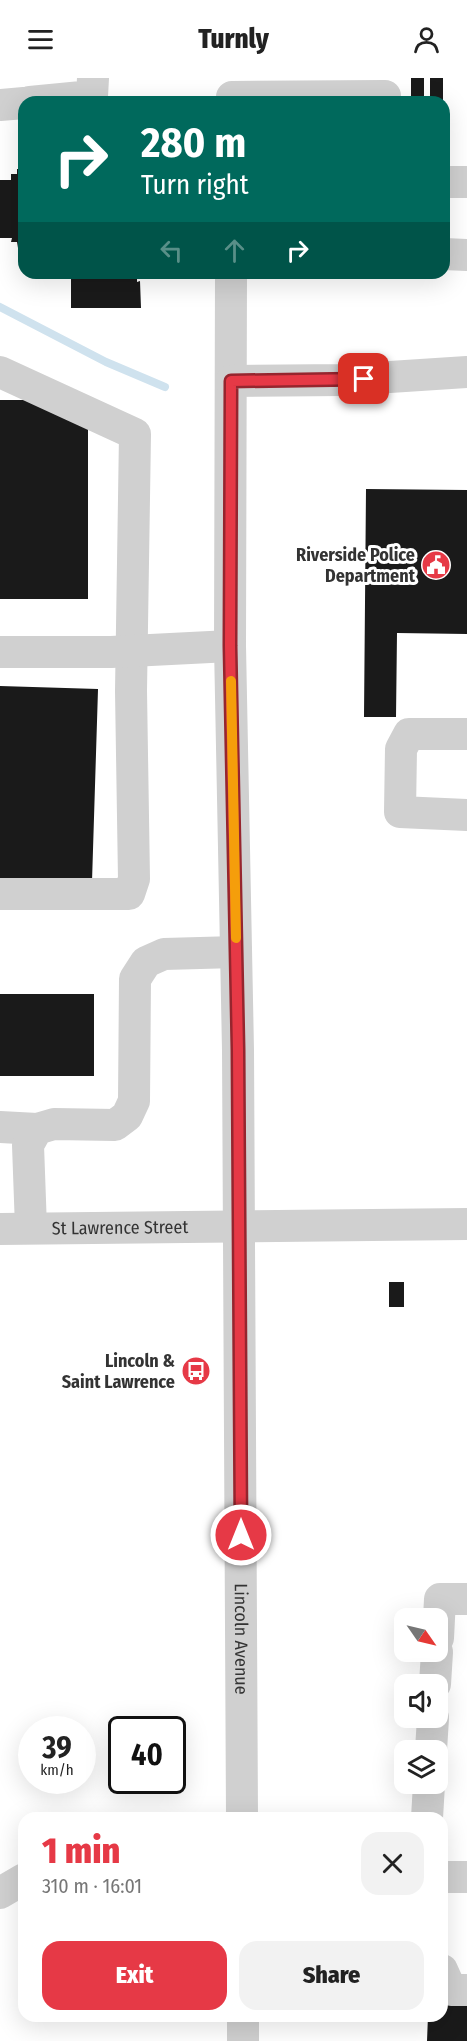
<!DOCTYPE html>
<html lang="en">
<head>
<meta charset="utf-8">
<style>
  :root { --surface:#fff; --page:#f2f2f2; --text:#222; --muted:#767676; --accent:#e63946 }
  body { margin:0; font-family:"Fira Sans Condensed",sans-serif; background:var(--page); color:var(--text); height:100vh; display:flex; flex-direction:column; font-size:22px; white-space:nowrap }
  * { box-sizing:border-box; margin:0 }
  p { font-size:20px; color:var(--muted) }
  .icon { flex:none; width:33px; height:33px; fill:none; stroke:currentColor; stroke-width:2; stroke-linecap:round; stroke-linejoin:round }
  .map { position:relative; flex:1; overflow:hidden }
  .sheet { position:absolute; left:18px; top:1734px; width:430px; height:210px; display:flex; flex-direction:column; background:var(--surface); border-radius:18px; box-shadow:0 6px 24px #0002 }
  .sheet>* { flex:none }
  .banner { position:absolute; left:18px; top:18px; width:432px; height:183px; border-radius:18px; box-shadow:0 6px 24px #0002; background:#00695c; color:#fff; overflow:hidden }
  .needle { width:39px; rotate:124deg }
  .controls { position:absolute; left:394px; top:1530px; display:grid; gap:12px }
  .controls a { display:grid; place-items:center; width:54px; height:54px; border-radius:12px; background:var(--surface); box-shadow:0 6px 24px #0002; font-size:30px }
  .speed { position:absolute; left:18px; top:1638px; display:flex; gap:12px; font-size:30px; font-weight:700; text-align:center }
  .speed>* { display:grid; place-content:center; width:78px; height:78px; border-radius:50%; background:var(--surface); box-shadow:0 6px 24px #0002; line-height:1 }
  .speed small { font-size:15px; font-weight:400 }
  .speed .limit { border:3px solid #111; border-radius:9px; background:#fff; color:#111 }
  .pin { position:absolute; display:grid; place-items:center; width:51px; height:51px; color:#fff; margin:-26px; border-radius:12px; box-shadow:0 3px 9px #0006 }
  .me { position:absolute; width:66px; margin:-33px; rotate:0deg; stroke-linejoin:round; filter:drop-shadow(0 0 4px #0008) }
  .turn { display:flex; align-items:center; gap:21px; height:126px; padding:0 24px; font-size:27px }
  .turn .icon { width:78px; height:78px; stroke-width:2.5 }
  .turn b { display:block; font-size:42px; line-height:51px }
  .lanes { display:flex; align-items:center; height:57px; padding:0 24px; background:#0003; justify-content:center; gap:30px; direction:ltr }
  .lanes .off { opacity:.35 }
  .round { display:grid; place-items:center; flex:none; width:63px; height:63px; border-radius:18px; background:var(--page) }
  .overview { display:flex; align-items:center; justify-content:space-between; height:102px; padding:0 24px }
  h1 { font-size:36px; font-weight:800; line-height:45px; color:var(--accent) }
  .action { display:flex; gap:12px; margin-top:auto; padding:12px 24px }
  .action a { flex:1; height:69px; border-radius:18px; background:var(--accent); color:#fff; font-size:24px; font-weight:800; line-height:69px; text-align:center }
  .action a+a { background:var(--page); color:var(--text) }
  header { display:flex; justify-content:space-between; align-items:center; height:78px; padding:0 24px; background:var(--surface); font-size:27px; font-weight:800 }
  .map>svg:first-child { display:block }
</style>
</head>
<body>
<header><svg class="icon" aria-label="menu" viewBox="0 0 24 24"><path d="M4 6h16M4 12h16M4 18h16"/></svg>Turnly<svg class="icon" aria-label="person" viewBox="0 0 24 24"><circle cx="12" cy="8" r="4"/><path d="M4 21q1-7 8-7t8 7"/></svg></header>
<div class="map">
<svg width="467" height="1963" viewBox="0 0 467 1963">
  <rect width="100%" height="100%" fill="#fff"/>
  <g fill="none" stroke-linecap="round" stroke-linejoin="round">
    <polyline stroke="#cfe2ee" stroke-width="8" points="0,229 106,284 165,309"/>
  </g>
  <g fill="#1a1a1a">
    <rect x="411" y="0" width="13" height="24"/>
    <rect x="430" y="0" width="13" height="24"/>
    <polygon points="17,91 24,91 24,170 18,170 17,164 11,164 12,160 0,160 0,102 11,102 11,96 17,96"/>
    <polygon points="71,195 137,195 137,204 140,203 141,230 71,230"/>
    <polygon points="0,322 30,322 88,350 88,521 0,521"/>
    <polygon points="366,411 467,412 467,556 397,555 396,639 364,639"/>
    <polygon points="0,608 98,611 92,803 0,801"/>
    <rect x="0" y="916" width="94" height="82"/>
    <rect x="389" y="1204" width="15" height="25"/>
    <polygon points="442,1925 467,1926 467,1963 427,1963 428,1938 442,1938"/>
  </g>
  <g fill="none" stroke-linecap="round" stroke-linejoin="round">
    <g stroke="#d0d0d0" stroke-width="32">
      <polyline points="232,19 385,18"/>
      <polyline points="30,24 92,18 93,0"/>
      <polyline points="0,27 24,25"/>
      <polyline points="444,104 467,104"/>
      <polyline points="444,176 467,177"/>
      <path id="s1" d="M231,195L230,568L238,972L242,1740"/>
      <polyline points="0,294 135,356 131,613 134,801 129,816 0,816"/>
      <polyline points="231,303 344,302 467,294"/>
      <polyline points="0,574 111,574 230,568"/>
      <polyline points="467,656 409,656 401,671 400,734 467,737"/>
      <polyline points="0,1049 37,1051"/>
      <polyline points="31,1150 28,1067 37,1051 54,1046 115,1047 127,1038 134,1023 135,901 146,884 164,876 236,874"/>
      <path id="s2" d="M0,1151L467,1146"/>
      <polyline points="438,1560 440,1521 467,1521"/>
      <polyline points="435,1606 437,1574"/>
      <polyline points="431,1672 433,1640"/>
      <polyline points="427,1740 429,1706"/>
      <polyline points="442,1799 467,1799"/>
      <polyline points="0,1815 24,1801"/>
      <polyline points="442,1892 451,1912 467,1912"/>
      <polyline points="243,1938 243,1963"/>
    </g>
  </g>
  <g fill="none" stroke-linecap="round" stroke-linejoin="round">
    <g stroke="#96252e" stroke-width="15">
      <polyline id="route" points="241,1457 238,972 230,568 231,303 364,301"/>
    </g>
    <use href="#route" stroke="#e63946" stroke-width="10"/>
    <polyline stroke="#f59e0b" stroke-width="10" points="231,603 236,860"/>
  </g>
  <defs>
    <g id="civic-disc" transform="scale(1.5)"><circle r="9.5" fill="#e63946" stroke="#fff"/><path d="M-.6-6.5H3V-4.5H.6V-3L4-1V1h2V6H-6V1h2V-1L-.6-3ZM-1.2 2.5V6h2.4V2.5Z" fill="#fff"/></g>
    <g id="bus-disc" transform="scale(1.5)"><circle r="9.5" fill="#e63946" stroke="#fff"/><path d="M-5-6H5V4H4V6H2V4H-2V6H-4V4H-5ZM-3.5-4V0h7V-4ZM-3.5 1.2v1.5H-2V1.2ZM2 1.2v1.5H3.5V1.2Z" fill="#fff"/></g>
  </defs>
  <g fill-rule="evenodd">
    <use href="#civic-disc" x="436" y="487"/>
    <use href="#bus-disc" x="196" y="1293"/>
  </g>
  <g text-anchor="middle" stroke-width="6" stroke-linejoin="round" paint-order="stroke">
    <g font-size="18" font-weight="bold" fill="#333" stroke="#fff" text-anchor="end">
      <text x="415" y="483">Riverside Police<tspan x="415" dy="21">Department</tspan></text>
      <text x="175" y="1289">Lincoln &amp;<tspan x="175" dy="21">Saint Lawrence</tspan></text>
    </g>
    <g font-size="18" fill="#333" stroke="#fff">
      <text dy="6" stroke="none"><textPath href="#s2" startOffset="120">St Lawrence Street</textPath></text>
      <text dy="6" stroke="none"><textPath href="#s1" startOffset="1366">Lincoln Avenue</textPath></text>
    </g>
  </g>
</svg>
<div class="controls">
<a><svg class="needle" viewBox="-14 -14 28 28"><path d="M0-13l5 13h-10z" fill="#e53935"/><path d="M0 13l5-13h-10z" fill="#767676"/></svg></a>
<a><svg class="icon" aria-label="sound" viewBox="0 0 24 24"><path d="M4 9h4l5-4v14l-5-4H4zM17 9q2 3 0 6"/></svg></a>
<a><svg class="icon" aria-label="layers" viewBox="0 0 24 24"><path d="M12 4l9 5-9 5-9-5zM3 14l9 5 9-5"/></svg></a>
</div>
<div class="speed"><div>39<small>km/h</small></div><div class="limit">40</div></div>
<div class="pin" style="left:364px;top:301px;background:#d93025"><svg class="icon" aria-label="arrive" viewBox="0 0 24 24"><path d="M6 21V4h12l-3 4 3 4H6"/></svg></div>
<svg class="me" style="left:241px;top:1457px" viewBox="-20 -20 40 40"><circle r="17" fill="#e63946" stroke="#fff" stroke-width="3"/><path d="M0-11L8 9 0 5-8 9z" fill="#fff"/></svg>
<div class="banner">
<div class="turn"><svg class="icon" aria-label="right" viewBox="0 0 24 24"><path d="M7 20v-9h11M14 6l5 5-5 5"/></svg><div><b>280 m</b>Turn right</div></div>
<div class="lanes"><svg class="icon off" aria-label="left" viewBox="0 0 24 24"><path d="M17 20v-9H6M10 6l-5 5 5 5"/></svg><svg class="icon off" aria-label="ahead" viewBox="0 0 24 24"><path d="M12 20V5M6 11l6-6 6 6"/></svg><svg class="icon" aria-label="right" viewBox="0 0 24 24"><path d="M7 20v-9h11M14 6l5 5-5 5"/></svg></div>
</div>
<section class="sheet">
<div class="overview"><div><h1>1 min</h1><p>310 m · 16:01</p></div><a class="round"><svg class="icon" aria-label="close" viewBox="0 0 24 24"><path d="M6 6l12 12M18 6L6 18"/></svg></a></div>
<div class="action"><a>Exit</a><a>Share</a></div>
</section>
</div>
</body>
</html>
